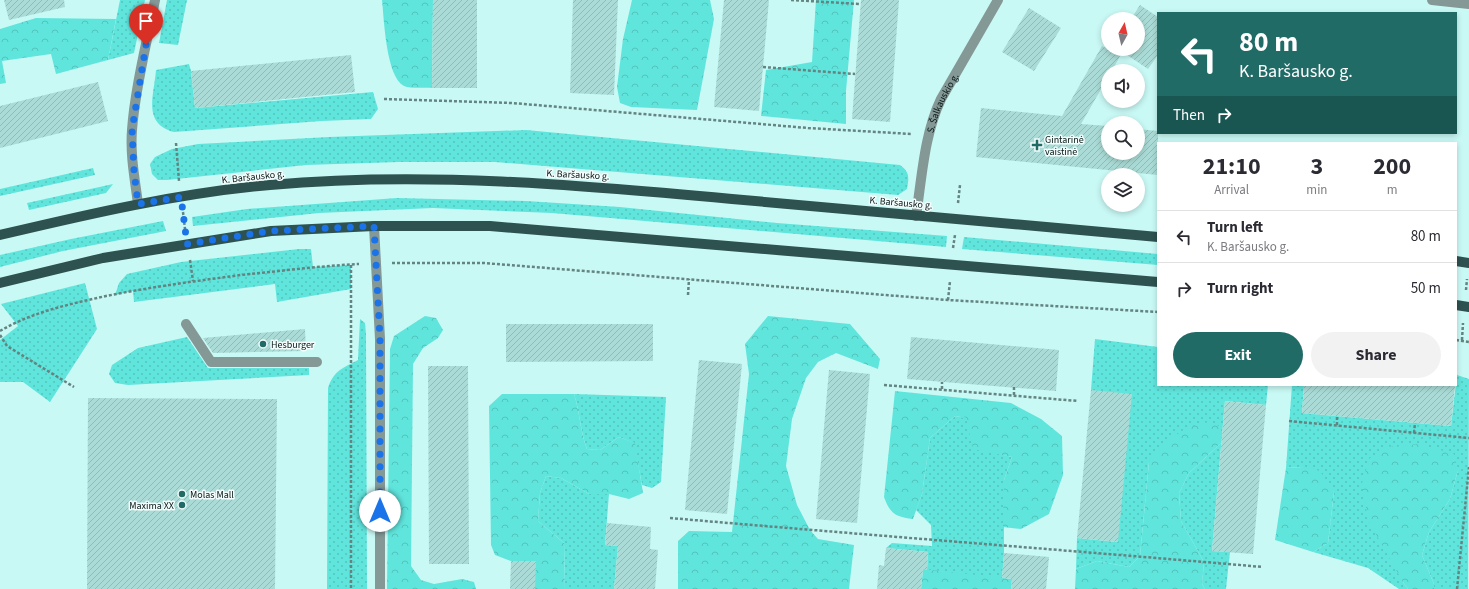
<!DOCTYPE html>
<html lang="en">
<head>
<meta charset="utf-8">
<style>
  :root { --surface:#fff; --page:#f2f2f3; --text:#2b2b33; --muted:#7c7c81; --line:#e1e1e2; --accent:#206b66 }
  body { margin:0; font-family:"Source Sans 3",sans-serif; background:var(--page); color:var(--text); height:100vh; display:flex; flex-direction:column; font-size:15px; white-space:nowrap }
  * { box-sizing:border-box; margin:0 }
  p { font-size:13px; color:var(--muted) }
  .icon { flex:none; width:22px; height:22px; fill:none; stroke:currentColor; stroke-width:2; stroke-linecap:round; stroke-linejoin:round }
  .map { position:relative; flex:1; overflow:hidden }
  .side { position:absolute; left:1157px; top:142px; width:300px; height:244px; display:flex; flex-direction:column; background:var(--surface); border-radius:0px; box-shadow:0 2px 6px #0003 }
  .side>* { flex:none }
  .guide { position:absolute; left:1157px; top:12px; width:300px; height:122px; border-radius:0px; box-shadow:0 2px 6px #0003; background:#206b66; color:#fff; overflow:hidden }
  .needle { width:26px; rotate:8deg }
  .fabs { position:absolute; left:1101px; top:12px; display:grid; gap:8px }
  .fabs a { display:grid; place-items:center; width:44px; height:44px; border-radius:50%; background:var(--surface); box-shadow:0 2px 6px #0003; font-size:20px }
  .pin { position:absolute; display:grid; place-items:center; width:34px; height:34px; color:#fff; margin:-41px -17px; border-radius:50% 50% 50% 0; rotate:-45deg; box-shadow:0 0 4px #0007 }
  .pin .icon { rotate:45deg }
  .me { position:absolute; width:44px; margin:-22px; rotate:0deg; stroke-linejoin:round; filter:drop-shadow(0 0 3px #0008) }
  .turn { display:flex; align-items:center; gap:14px; height:84px; padding:0 16px; font-size:18px }
  .turn .icon { width:52px; height:52px; stroke-width:2.5 }
  .turn b { display:block; font-size:28px; line-height:34px }
  .then { display:flex; align-items:center; height:38px; padding:0 16px; background:#0003; gap:8px; font-size:15px }
  .eta { display:flex; justify-content:space-evenly; align-items:center; height:68px; text-align:center }
  .eta b { font-size:24px; font-weight:700; line-height:28px }
  .button { display:flex; gap:8px; margin-top:auto; padding:8px 16px }
  .button a { flex:1; height:46px; border-radius:24px; background:var(--accent); color:#fff; font-size:16px; font-weight:700; line-height:46px; text-align:center }
  .button a+a { background:var(--page); color:var(--text) }
  ul { padding:0; list-style:none }
  li { display:flex; align-items:center; gap:12px; height:52px; padding:0 16px; border-top:1px solid var(--line) }
  li div { flex:1 }
  li b { display:block; font-size:15px }
  li em { font-style:normal }
  .map>svg:first-child { display:block }
</style>
</head>
<body>
<div class="map">
<svg width="1469" height="589" viewBox="0 0 1469 589">
  <defs>
    <pattern id="grass-dots" width="8" height="8" patternUnits="userSpaceOnUse"><rect width="8" height="8" fill="#60e5dd"/><path d="M2 2h.1M6 6h.1" fill="none" stroke="#52c4bd" stroke-width="1.8" stroke-linecap="round"/></pattern>
    <pattern id="forest-crowns" width="20" height="18" patternUnits="userSpaceOnUse"><rect width="20" height="18" fill="#60e5dd"/><path d="M2 6a3 3 0 1 1 6 0M12 15a3 3 0 1 1 6 0" fill="none" stroke="#52c4bd"/></pattern>
    <pattern id="building-hatch" width="6" height="6" patternUnits="userSpaceOnUse"><rect width="6" height="6" fill="#abdbd6"/><path d="M-1 1l2-2M0 6l6-6M5 7l2-2" fill="none" stroke="#92bbb7"/></pattern>
  </defs>
  <rect width="100%" height="100%" fill="#c9f9f5"/>
  <g fill="url(#grass-dots)">
    <polygon points="120,0 145,0 134,53 108,60"/>
    <polygon points="167,0 187,0 178,45 159,43"/>
    <path d="M189,64L191,71L195,108L373,92L378,109L371,119L322,121L174,132C142,123 154,96 156,70Z"/>
    <path d="M526,130L900,165C910,172 909,178 907,189L898,195L495,162H399L306,165L167,180H158L152,174L150,164L155,157L172,149L198,144L329,137Z"/>
    <polygon points="93,168 95,175 0,196 0,189"/>
    <polygon points="113,184 106,193 29,210 27,203"/>
    <polygon points="397,198 526,201 620,207 777,223 947,236 946,247 552,213 433,208 319,213 193,226 192,217 247,209"/>
    <polygon points="163,221 166,231 63,251 0,267 0,255 71,239"/>
    <polygon points="964,237 1158,254 1158,265 962,249"/>
    <polygon points="299,249 311,249 313,267 351,265 351,289 277,302 275,284 134,302 133,291 115,295 119,283 127,274 181,262"/>
    <polygon points="85,283 97,329 50,402 23,382 0,382 0,340 18,326 1,304"/>
    <path d="M360,319L365,323L366,334L367,589H327L328,388C334,370 343,368 358,360Z"/>
    <polygon points="187,337 208,368 309,368 309,375 128,385 115,383 109,374 112,365 138,348"/>
    <polygon points="1095,339 1158,347 1158,385 1268,385 1266,405 1225,401 1212,551 1230,552 1226,589 1205,589 1202,584 1204,562 1181,521 1179,493 1189,473 1221,443 1149,462 1140,556 1129,567 1097,561 1076,569 1077,538 1117,542 1091,390"/>
    <polygon points="1457,375 1469,379 1468,589 1434,589 1434,584 1422,555 1429,532 1450,499 1458,470 1403,582 1408,589 1399,589 1368,568 1313,552 1328,543 1334,492 1302,467 1286,468 1292,385 1304,385 1302,413 1451,426"/>
    <path d="M574,394L666,397L661,482L652,488L642,485L634,443L619,437L600,450L587,449C580,431 580,412 574,394Z"/>
    <polygon points="955,416 966,418 996,453 1012,457 1004,480 1004,553 1002,579 927,570 928,552 886,548 892,543 932,546 931,525 916,510 922,494 930,438"/>
    <polygon points="546,476 561,478 589,494 609,494 605,545 618,546 614,589 565,589 564,543 538,521 540,493"/>
  </g>
  <g fill="url(#forest-crowns)">
    <path d="M382,0H433L432,88C425,87 411,89 404,86C386,77 384,19 382,0Z"/>
    <polygon points="632,0 710,0 714,19 697,110 631,107 620,103 617,87 623,39"/>
    <polygon points="816,0 854,0 846,91 846,124 761,116 766,70 812,62"/>
    <polygon points="36,18 116,19 108,60 56,74 51,54 2,61 6,83 0,84 0,29"/>
    <polygon points="425,316 436,318 443,330 438,338 423,348 413,364 411,566 421,580 434,584 462,579 474,582 476,589 387,589 390,349 394,336"/>
    <polygon points="768,316 850,324 880,359 878,369 836,353 818,362 806,378 792,419 786,466 797,505 810,530 818,539 854,545 849,589 678,589 678,541 689,531 732,532 749,374 745,344"/>
    <path d="M895,391L1011,403L1041,419L1062,436L1063,475L1049,514L1021,529L1003,527L1004,480L1012,457L973,449L966,418L955,416L930,438L922,494L913,519C896,517 890,514 884,497Z"/>
    <path d="M502,394H574C580,412 580,431 587,449L600,450L619,437L635,443L643,493L629,499L609,494H589L561,478L546,476L540,493L538,521L564,543L565,589H535V561H511L495,555L491,545L489,406Z"/>
    <polygon points="1209,422 1219,426 1221,443 1189,473 1179,493 1181,521 1204,562 1202,584 1205,589 1075,589 1076,569 1097,561 1129,567 1140,556 1149,462 1163,444 1188,427"/>
    <polygon points="1419,444 1454,454 1458,470 1450,499 1429,532 1422,555 1434,584 1434,589 1408,589 1403,582 1368,520 1362,483 1370,458 1386,447"/>
    <polygon points="1302,467 1320,471 1334,492 1328,543 1313,552 1275,540 1286,468"/>
    <polygon points="923,569 1012,579 1011,589 921,589"/>
  </g>
  <g fill="url(#building-hatch)">
    <polygon points="4,0 64,0 65,7 9,20"/>
    <polygon points="433,0 477,0 477,88 432,88"/>
    <polygon points="573,0 618,0 614,95 570,93"/>
    <polygon points="724,0 769,0 759,111 714,107"/>
    <polygon points="861,0 899,0 890,122 852,119"/>
    <polygon points="1140,5 1158,17 1158,55 1148,69 1118,49 1138,49 1138,19 1131,19"/>
    <polygon points="1029,8 1061,28 1034,71 1002,52"/>
    <polygon points="1102,46 1120,56 1112,71 1108,71 1108,77 1081,124 1108,126 1108,153 1138,153 1138,129 1158,131 1158,175 976,157 981,108 1062,116"/>
    <polygon points="351,55 355,92 195,108 191,71"/>
    <polygon points="98,82 108,121 0,148 0,106"/>
    <polygon points="506,324 653,324 653,361 506,362"/>
    <polygon points="305,329 306,351 213,353 203,338"/>
    <polygon points="911,337 1059,350 1056,391 907,379"/>
    <polygon points="699,360 742,364 727,514 685,510"/>
    <polygon points="428,366 468,366 469,564 429,564"/>
    <polygon points="829,370 870,374 857,523 816,519"/>
    <polygon points="1304,385 1455,386 1451,426 1302,413"/>
    <polygon points="1091,390 1132,394 1118,542 1077,538"/>
    <polygon points="88,398 277,399 275,589 87,589"/>
    <polygon points="1225,401 1266,405 1253,554 1212,551"/>
    <polygon points="607,523 651,527 650,549 658,550 655,589 614,589 618,546 605,545"/>
    <polygon points="886,548 928,552 927,570 923,569 921,589 877,589 879,565 884,566"/>
    <polygon points="1004,553 1049,557 1046,589 1011,589 1012,579 1002,578"/>
    <polygon points="511,561 536,561 535,589 510,589"/>
  </g>
  <g fill="none" stroke-linecap="round" stroke-linejoin="round">
    <g stroke="#638481" stroke-width="2.5" stroke-dasharray="3 2" stroke-linecap="butt">
      <polyline points="791,0 860,4"/>
      <polyline points="763,67 855,74"/>
      <polyline points="384,99 512,103 808,128 912,134"/>
      <polyline points="176,143 179,181"/>
      <polyline points="958,203 960,185"/>
      <polyline points="183,212 185,229"/>
      <polyline points="953,248 955,235"/>
      <polyline points="190,260 193,281"/>
      <polyline points="392,263 484,263 948,300 1158,312"/>
      <polyline points="351,265 351,589"/>
      <polyline points="1466,290 1467,279"/>
      <polyline points="688,295 689,279"/>
      <polyline points="948,300 950,281"/>
      <path d="M0,331C32,312 70,304 106,296C151,287 196,281 241,275C280,271 320,266 359,264"/>
      <polyline points="0,335 7,346 74,387"/>
      <polyline points="1456,340 1469,342"/>
      <polyline points="1462,340 1463,323"/>
      <polyline points="884,385 1078,401"/>
      <polyline points="942,389 942,382"/>
      <polyline points="1014,395 1014,387"/>
      <polyline points="1289,421 1469,438"/>
      <polyline points="1337,425 1337,416"/>
      <polyline points="1414,433 1415,423"/>
      <path d="M670,518C867,535 1065,550 1263,567"/>
      <polyline points="1457,589 1469,467"/>
    </g>
    <g stroke="#849896" stroke-width="10">
      <polyline points="1432,0 1469,4"/>
      <path d="M138,204C135,180 130,155 132,130C135,88 147,42 155,0"/>
      <path id="s1" d="M916,216C922,177 924,135 941,99L998,0"/>
      <polyline points="374,226 380,339 380,589"/>
      <polyline points="186,324 211,362 317,362"/>
    </g>
    <g stroke="#2e524f" stroke-width="10">
      <path d="M0,235C89,214 179,193 270,185C424,171 579,185 732,199C874,212 1016,225 1158,237"/>
      <polyline points="1456,261 1469,263"/>
      <polyline points="0,283 103,258 271,231 374,226 490,226 1158,282"/>
      <polyline points="1456,305 1469,307"/>
    </g>
  </g>
  <g fill="none" stroke-linecap="round" stroke-linejoin="round">
    <polyline stroke="#1a73e8" stroke-width="7" stroke-dasharray="0 12.6" points="146,45 132,130 134,171 138,204 181,197 187,244 271,231 374,226 380,338 380,511"/>
  </g>
  <g fill="#206b66" stroke="#f4fdfc" stroke-width="1.5">
    <path d="M1035 139h4v4h4v4h-4v4h-4v-4h-4v-4h4z"/>
    <circle cx="263" cy="344" r="4"/>
    <circle cx="182" cy="494" r="4"/>
    <circle cx="182" cy="505" r="4"/>
  </g>
  <g text-anchor="middle" stroke-width="3" stroke-linejoin="round" paint-order="stroke">
    <g font-size="10" fill="#061817" stroke="#f4fdfc">
      <text dy="4" stroke="none"><textPath href="#s1" startOffset="117">S. Šalkauskio g.</textPath></text>
      <text transform="translate(578 174) rotate(3)" y="4">K. Baršausko g.</text>
      <text transform="translate(253 176) rotate(-6)" y="4">K. Baršausko g.</text>
      <text transform="translate(901 202) rotate(5)" y="4">K. Baršausko g.</text>
    </g>
    <g font-size="10" fill="#061817" stroke="#f4fdfc" text-anchor="start">
      <text x="1045" y="143">Gintarinė<tspan x="1045" dy="12">vaistinė</tspan></text>
      <text x="271" y="348">Hesburger</text>
      <text x="190" y="498">Molas Mall</text>
      <text x="174" y="509" text-anchor="end">Maxima XX</text>
    </g>
  </g>
</svg>
<div class="fabs">
<a><svg class="needle" viewBox="-14 -14 28 28"><path d="M0-13l5 13h-10z" fill="#e53935"/><path d="M0 13l5-13h-10z" fill="#7c7c81"/></svg></a>
<a><svg class="icon" aria-label="sound" viewBox="0 0 24 24"><path d="M4 9h4l5-4v14l-5-4H4zM17 9q2 3 0 6"/></svg></a>
<a><svg class="icon" aria-label="search" viewBox="0 0 24 24"><circle cx="10" cy="10" r="6"/><path d="M15 15l6 6"/></svg></a>
<a><svg class="icon" aria-label="layers" viewBox="0 0 24 24"><path d="M12 4l9 5-9 5-9-5zM3 14l9 5 9-5"/></svg></a>
</div>
<div class="pin" style="left:146px;top:45px;background:#d93025"><svg class="icon" aria-label="arrive" viewBox="0 0 24 24"><path d="M6 21V4h12l-3 4 3 4H6"/></svg></div>
<svg class="me" style="left:380px;top:511px" viewBox="-20 -20 40 40"><circle r="19" fill="#fff"/><path d="M0-13L10 11 0 6-10 11z" fill="#1a73e8"/></svg>
<div class="guide">
<div class="turn"><svg class="icon" aria-label="left" viewBox="0 0 24 24"><path d="M17 20v-9H6M10 6l-5 5 5 5"/></svg><div><b>80 m</b>K. Baršausko g.</div></div>
<div class="then">Then<svg class="icon" aria-label="right" viewBox="0 0 24 24"><path d="M7 20v-9h11M14 6l5 5-5 5"/></svg></div>
</div>
<section class="side">
<div class="eta">
<div><b>21:10</b><p>Arrival</p></div>
<div><b>3</b><p>min</p></div>
<div><b>200</b><p>m</p></div>
</div>
<ul>
<li><svg class="icon" aria-label="left" viewBox="0 0 24 24"><path d="M17 20v-9H6M10 6l-5 5 5 5"/></svg><div><b>Turn left</b><p>K. Baršausko g.</p></div><em>80 m</em></li>
<li><svg class="icon" aria-label="right" viewBox="0 0 24 24"><path d="M7 20v-9h11M14 6l5 5-5 5"/></svg><div><b>Turn right</b></div><em>50 m</em></li>
</ul>
<div class="button"><a>Exit</a><a>Share</a></div>
</section>
</div>
</body>
</html>
